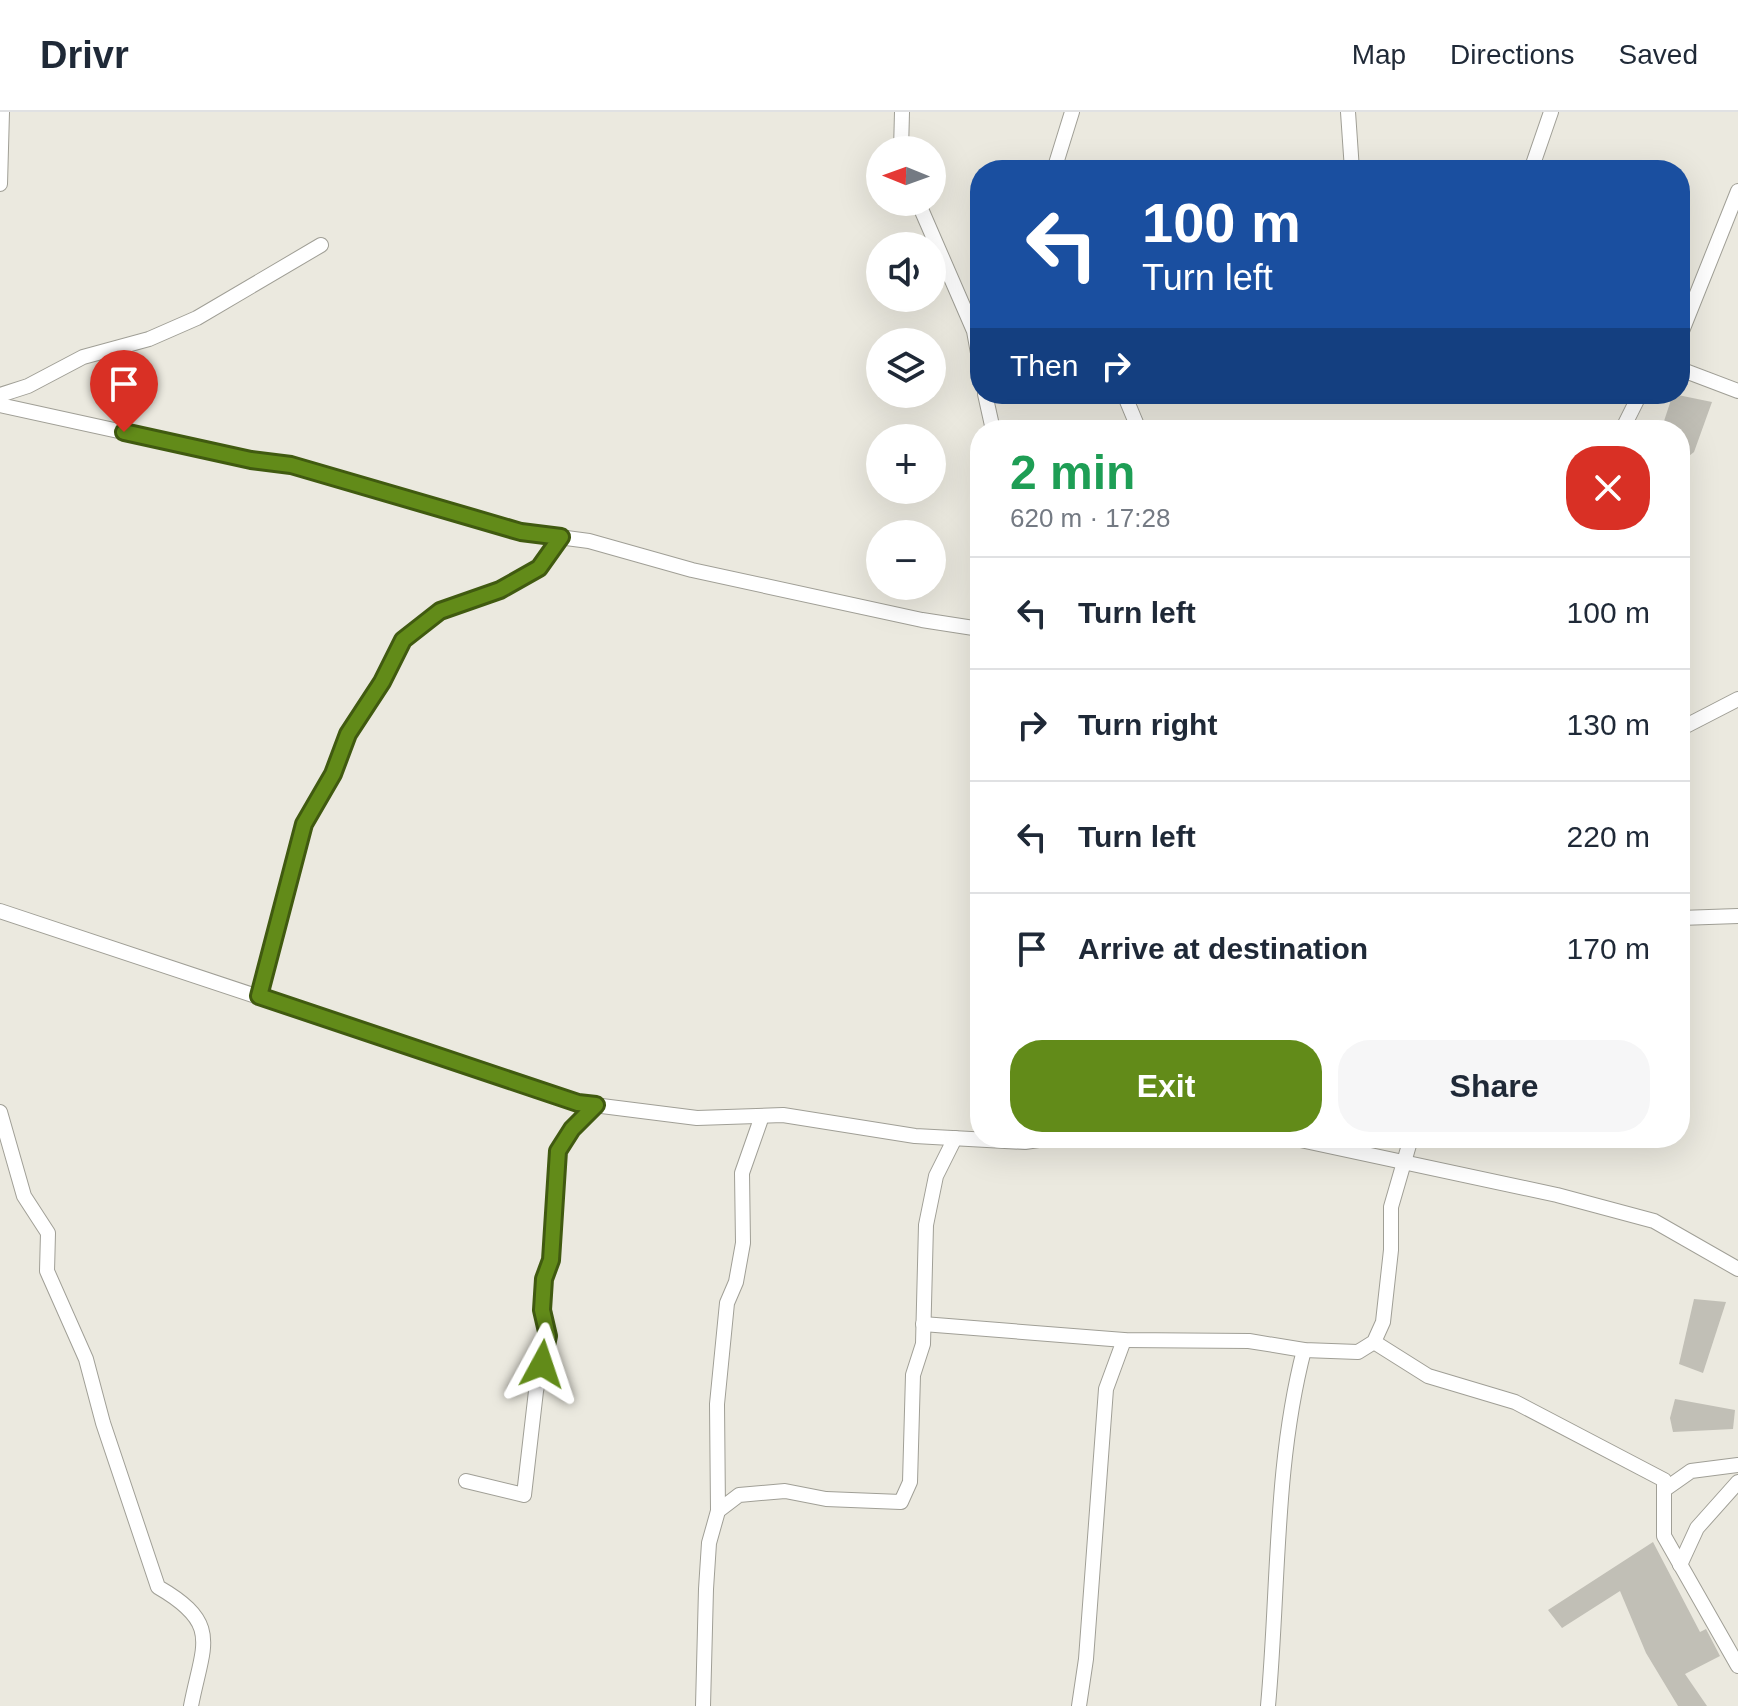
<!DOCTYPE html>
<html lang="en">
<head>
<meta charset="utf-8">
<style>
  :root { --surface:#fff; --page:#f6f6f7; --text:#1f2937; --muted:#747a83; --line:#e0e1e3; --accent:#628b19 }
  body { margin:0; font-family:Arial,sans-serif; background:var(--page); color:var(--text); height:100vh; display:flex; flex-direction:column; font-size:30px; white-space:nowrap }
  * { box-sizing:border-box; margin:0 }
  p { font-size:26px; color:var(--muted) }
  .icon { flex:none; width:44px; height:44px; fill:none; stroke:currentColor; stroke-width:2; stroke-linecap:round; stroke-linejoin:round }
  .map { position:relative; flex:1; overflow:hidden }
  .side { position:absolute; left:970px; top:308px; width:720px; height:728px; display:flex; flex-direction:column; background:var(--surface); border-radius:32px; box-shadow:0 8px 32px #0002 }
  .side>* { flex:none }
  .top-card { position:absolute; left:970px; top:48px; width:720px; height:244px; border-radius:32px; box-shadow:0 8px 32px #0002; background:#1a4fa0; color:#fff; overflow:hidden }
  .needle { width:52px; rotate:271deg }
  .buttons { position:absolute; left:866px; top:24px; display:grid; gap:16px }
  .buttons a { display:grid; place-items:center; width:80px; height:80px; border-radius:50%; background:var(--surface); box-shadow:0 8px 32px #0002; font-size:40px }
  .pin { position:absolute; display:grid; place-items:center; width:68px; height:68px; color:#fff; margin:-82px -34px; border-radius:50% 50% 50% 0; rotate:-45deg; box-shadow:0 0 8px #0007 }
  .pin .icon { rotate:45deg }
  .me { position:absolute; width:88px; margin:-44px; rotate:5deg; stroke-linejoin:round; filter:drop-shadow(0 0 6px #0008) }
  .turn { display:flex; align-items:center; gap:28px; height:168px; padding:0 40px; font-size:36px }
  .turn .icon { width:104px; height:104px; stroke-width:2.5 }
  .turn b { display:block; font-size:56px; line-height:68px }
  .then { display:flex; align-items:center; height:76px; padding:0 40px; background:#0003; gap:16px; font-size:30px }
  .round { display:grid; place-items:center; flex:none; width:84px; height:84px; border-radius:32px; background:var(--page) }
  .overview { display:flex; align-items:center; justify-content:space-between; height:136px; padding:0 40px }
  h1 { font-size:48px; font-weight:700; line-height:60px; color:#1e9e55 }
  .primary-button { display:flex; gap:16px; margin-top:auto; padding:16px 40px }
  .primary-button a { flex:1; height:92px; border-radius:32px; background:var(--accent); color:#fff; font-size:32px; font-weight:700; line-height:92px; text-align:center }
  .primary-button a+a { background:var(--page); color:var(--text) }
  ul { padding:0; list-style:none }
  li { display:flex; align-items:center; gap:24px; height:112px; padding:0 40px; border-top:2px solid var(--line) }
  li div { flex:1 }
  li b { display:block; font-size:30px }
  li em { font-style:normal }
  header { display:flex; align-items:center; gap:48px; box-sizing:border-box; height:112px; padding:0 40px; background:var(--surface); border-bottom:2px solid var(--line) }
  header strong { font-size:38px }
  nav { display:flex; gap:44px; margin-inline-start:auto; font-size:28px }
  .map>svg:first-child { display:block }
</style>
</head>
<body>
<header>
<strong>Drivr</strong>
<nav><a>Map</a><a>Directions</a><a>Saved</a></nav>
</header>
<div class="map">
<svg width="1738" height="1594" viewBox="0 0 1738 1594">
  <rect width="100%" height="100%" fill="#ebe9df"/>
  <g fill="#c1bfb6">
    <polygon points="1673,282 1712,290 1694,340 1680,351 1680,318 1661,318"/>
    <polygon points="1694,1187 1726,1190 1703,1261 1679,1252"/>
    <polygon points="1675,1287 1735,1298 1733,1317 1673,1320 1670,1306"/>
    <polygon points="1653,1430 1700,1520 1706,1517 1720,1544 1685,1562 1707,1594 1678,1594 1646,1541 1620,1479 1562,1516 1548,1498"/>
  </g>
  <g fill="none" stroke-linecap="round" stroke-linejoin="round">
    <g stroke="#a09f96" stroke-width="16">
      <g id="street">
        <polyline points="1348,0 1352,58"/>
        <polyline points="901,38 902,0"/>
        <polyline points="1054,58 1072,0"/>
        <polyline points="1531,58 1551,0"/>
        <polyline points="0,72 2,0"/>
        <polyline points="918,90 974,219 980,252"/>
        <polyline points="1680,224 1738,79"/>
        <polyline points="1680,257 1738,279"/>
        <polyline points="985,282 993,318"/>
        <polyline points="1124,282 1139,318"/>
        <polyline points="0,283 28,274 83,245 149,227 197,206 321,133"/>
        <polyline points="0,293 251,348 291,353 521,420 589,429 692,458 922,508 980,517"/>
        <polyline points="1622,318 1640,282"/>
        <polyline points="1680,617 1738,587"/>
        <polyline points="0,799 578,991 697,1006 783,1003 915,1024 1025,1030 1052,1026"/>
        <polyline points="1680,806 1738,804"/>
        <polyline points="259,884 304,712 333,662 348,622 382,570 403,528 440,499 500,478 539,456 561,425"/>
        <path d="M0,1000L24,1084L48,1121L47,1159L86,1247L103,1311L158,1475C222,1512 203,1532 191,1594"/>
        <polyline points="1291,1026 1557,1083 1654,1109 1738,1157"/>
        <polyline points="923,1212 1124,1228 1249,1229 1304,1238 1358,1240 1374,1230 1383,1210 1391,1138 1391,1095 1411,1026"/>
        <polyline points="1374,1230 1428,1264 1515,1290 1664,1368 1664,1424 1738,1554"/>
        <polyline points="466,1369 524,1383 536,1279 548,1224 542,1198 544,1167 551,1148 558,1039 572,1017 596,993"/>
        <polyline points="1664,1378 1691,1359 1738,1353"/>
        <polyline points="718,1399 717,1292 727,1191 736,1170 743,1131 742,1061 762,1004"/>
        <polyline points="1680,1453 1697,1416 1738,1370"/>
        <polyline points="703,1594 706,1477 709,1431 718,1399 739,1383 785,1379 826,1387 901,1390 910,1370 913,1263 923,1232 926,1113 936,1064 955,1026"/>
        <polyline points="1079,1594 1086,1547 1106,1277 1124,1228"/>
        <path d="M1268,1594C1279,1475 1274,1354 1304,1238"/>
      </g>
    </g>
    <use href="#street" stroke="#fff" stroke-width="14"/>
  </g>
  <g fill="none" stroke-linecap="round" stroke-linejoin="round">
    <g stroke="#405a10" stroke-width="20">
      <polyline id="route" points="124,320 251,348 291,353 521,420 561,425 539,456 500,478 440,499 403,528 382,570 348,622 333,662 304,712 259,884 578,991 596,993 572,1017 558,1039 551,1148 544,1167 542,1198 548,1224 542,1252"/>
    </g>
    <use href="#route" stroke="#628b19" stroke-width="14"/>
  </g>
</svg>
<div class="buttons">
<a><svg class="needle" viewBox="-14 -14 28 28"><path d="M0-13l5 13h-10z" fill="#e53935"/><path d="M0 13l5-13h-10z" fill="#747a83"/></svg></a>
<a><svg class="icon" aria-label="sound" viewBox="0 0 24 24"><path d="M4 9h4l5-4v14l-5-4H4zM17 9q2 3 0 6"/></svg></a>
<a><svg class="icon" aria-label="layers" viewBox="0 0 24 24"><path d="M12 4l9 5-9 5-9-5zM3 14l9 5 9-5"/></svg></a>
<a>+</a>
<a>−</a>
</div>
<div class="pin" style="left:124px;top:320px;background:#d93025"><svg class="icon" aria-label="arrive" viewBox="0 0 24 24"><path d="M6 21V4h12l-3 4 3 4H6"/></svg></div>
<svg class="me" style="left:542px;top:1252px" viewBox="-20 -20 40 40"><path d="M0-17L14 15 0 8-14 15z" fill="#628b19" stroke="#fff" stroke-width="4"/></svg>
<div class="top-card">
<div class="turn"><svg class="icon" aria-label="left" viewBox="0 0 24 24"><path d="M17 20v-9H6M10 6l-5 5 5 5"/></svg><div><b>100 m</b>Turn left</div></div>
<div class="then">Then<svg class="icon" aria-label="right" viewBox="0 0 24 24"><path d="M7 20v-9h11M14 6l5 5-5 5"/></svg></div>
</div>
<section class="side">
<div class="overview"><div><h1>2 min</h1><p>620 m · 17:28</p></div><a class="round" style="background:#d93025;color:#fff"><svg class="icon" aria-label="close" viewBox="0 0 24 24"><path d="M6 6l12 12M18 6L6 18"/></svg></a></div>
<ul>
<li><svg class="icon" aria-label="left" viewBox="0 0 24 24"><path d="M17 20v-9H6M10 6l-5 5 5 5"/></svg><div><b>Turn left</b></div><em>100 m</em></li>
<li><svg class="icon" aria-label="right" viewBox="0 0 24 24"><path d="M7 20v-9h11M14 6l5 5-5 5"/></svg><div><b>Turn right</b></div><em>130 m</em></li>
<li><svg class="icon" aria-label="left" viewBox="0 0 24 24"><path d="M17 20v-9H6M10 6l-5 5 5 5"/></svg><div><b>Turn left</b></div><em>220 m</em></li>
<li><svg class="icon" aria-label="arrive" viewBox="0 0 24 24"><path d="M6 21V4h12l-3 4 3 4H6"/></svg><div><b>Arrive at destination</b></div><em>170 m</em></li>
</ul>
<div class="primary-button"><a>Exit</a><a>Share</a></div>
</section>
</div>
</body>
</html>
